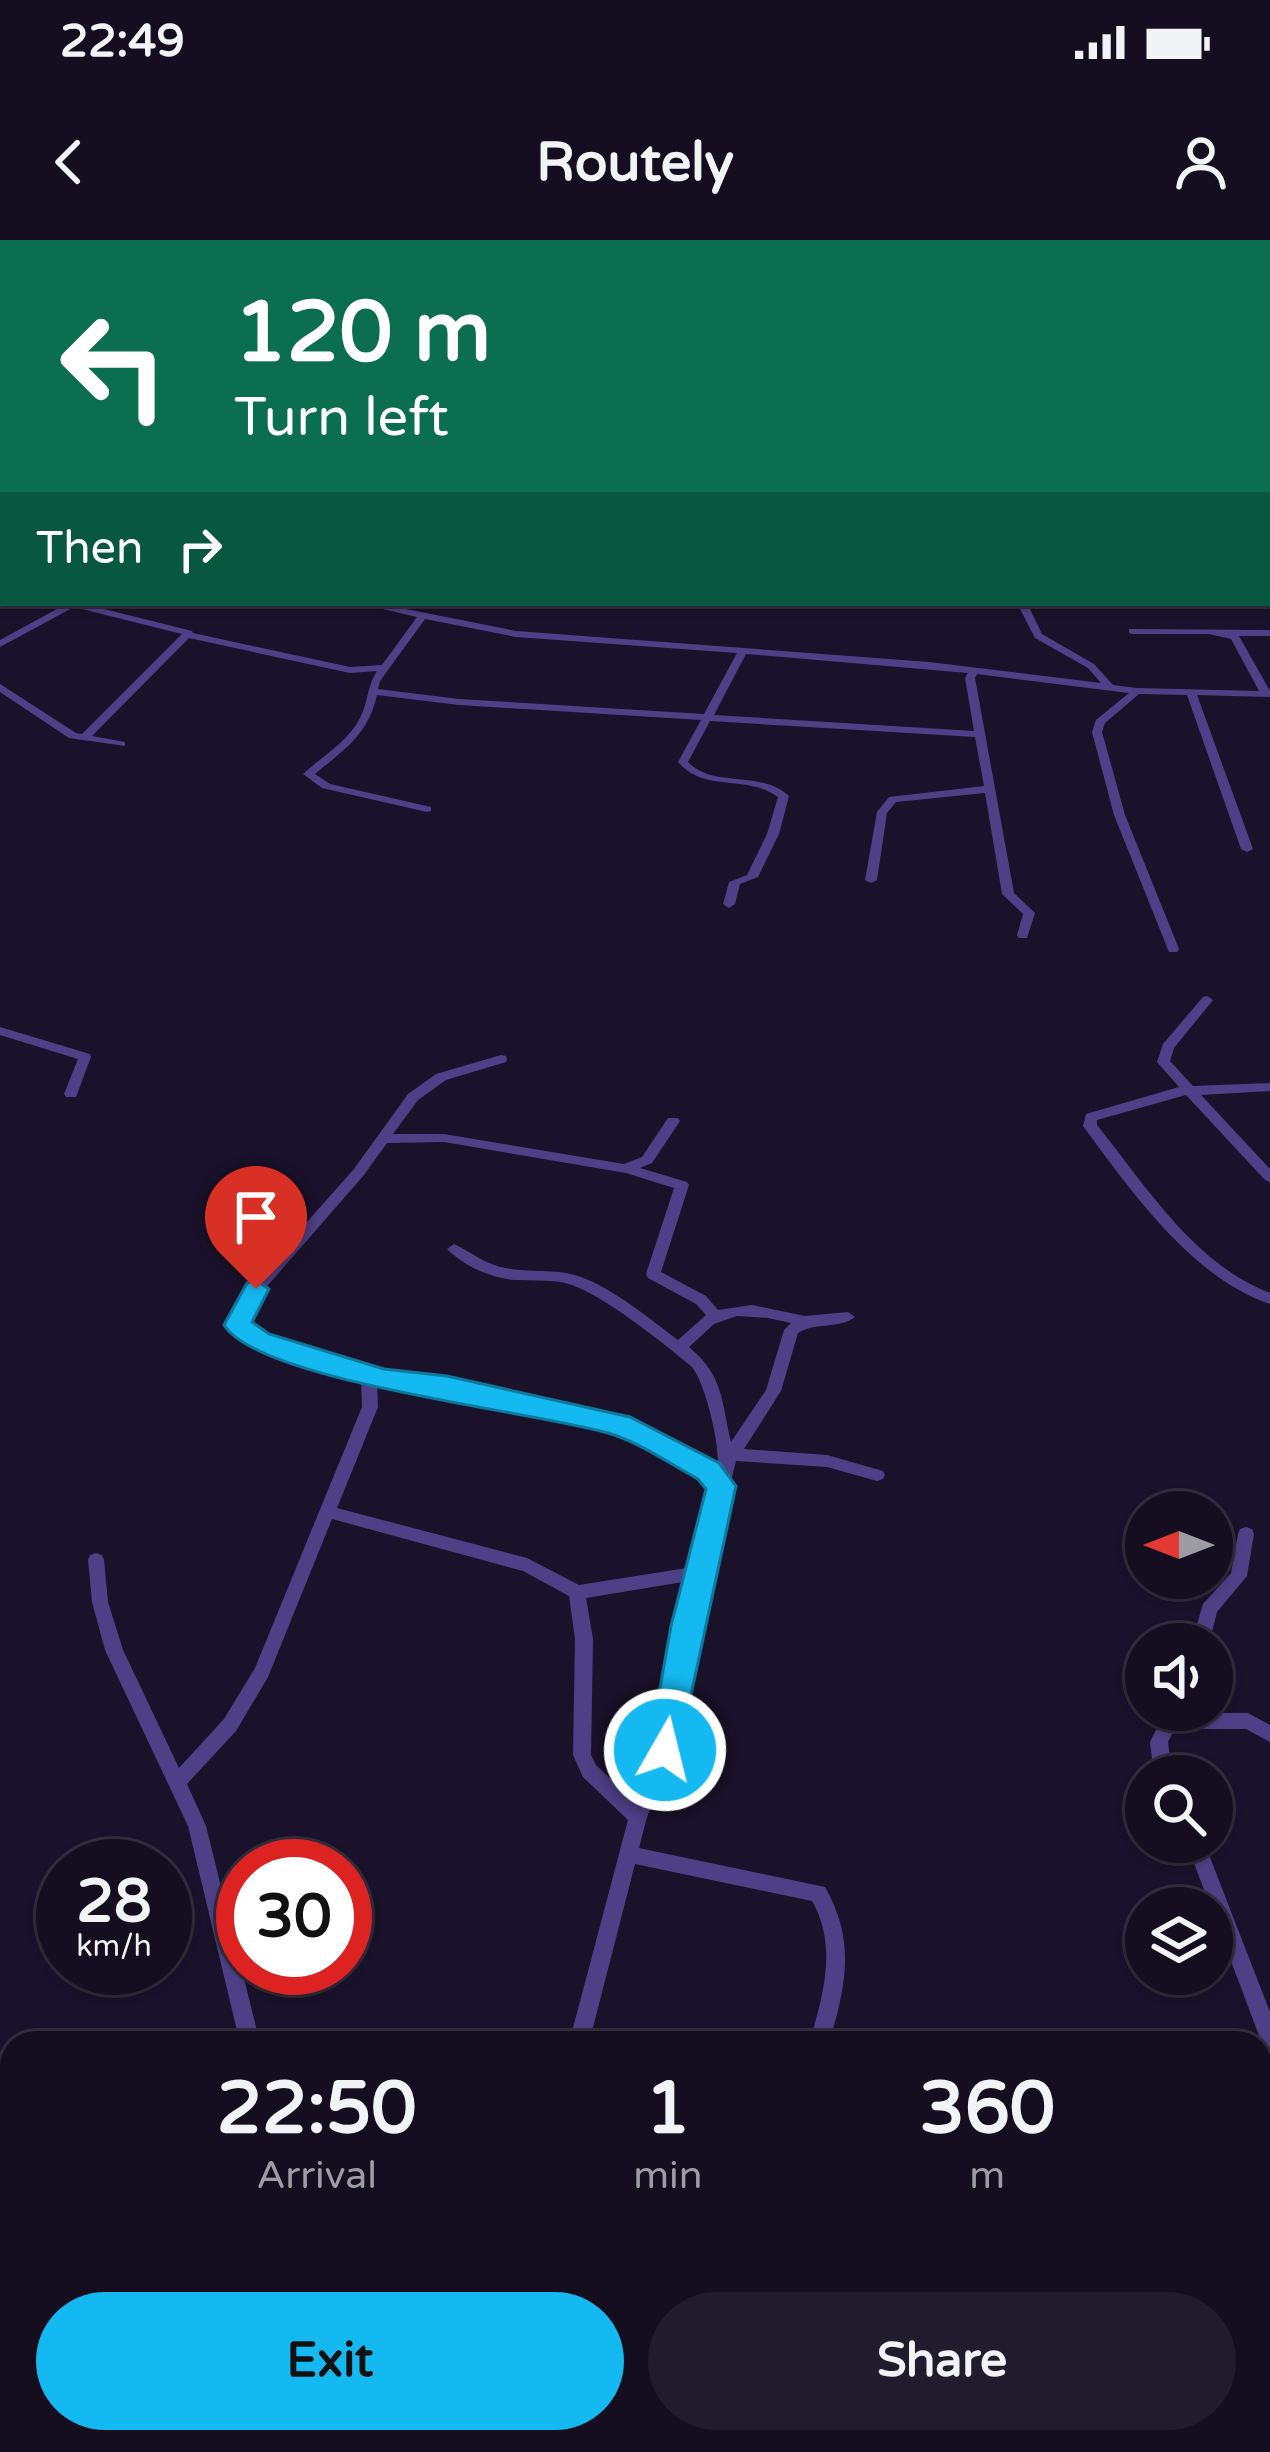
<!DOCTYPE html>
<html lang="en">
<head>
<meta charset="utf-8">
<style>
  :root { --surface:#140e20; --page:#211c2d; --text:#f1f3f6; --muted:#9d9ca5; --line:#332e3e; --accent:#15b9f1 }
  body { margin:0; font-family:"Varela Round",sans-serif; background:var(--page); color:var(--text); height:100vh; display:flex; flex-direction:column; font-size:45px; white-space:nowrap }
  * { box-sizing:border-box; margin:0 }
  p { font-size:39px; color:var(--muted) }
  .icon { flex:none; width:66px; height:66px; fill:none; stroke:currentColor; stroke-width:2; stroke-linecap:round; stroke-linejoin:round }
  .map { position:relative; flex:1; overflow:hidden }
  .sheet { position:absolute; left:0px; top:1791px; width:1272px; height:423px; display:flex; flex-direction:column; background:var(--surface); border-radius:36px 36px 0 0; box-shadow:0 3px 9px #0004,0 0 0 3px var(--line) }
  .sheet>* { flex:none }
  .top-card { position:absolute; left:0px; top:0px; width:1272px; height:366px; box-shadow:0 3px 9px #0004,0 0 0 3px var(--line); background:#0b6e4f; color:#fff; overflow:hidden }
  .needle { width:78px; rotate:270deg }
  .buttons { position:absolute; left:1125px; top:1251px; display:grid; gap:24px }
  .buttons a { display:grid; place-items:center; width:108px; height:108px; border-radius:50%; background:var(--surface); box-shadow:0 3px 9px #0004,0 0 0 3px var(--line); font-size:60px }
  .speed { position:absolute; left:36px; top:1599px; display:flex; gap:24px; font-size:60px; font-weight:700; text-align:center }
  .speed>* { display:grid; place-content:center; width:156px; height:156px; border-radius:50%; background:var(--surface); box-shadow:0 3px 9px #0004,0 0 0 3px var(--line); line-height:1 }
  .speed small { font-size:30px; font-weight:400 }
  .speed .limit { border:18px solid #d22; background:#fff; color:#111 }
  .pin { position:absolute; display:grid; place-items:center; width:102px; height:102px; color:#fff; margin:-123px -51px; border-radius:50% 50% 50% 0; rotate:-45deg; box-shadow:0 0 12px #0007 }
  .pin .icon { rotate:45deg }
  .me { position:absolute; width:132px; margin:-66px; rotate:8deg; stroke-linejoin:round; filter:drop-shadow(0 0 9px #0008) }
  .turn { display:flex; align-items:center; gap:42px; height:252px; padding:0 36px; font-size:54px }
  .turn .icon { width:156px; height:156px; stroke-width:2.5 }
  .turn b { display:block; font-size:84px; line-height:102px }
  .then { display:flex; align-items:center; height:114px; padding:0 36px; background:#0003; gap:24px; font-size:45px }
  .eta { display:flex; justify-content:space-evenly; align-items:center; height:204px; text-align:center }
  .eta b { font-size:72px; font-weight:700; line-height:84px }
  .primary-button { display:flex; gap:24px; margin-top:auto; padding:24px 36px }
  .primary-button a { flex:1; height:138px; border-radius:72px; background:var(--accent); color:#111; font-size:48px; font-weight:700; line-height:138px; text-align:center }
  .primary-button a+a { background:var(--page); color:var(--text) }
  .status { display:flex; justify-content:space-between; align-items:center; height:84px; padding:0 60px; background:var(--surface); direction:ltr }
  .status svg { height:33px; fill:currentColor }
  header { display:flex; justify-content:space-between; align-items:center; height:156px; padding:0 36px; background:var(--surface); font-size:54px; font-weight:700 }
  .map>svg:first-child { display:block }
</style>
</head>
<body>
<div class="status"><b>22:49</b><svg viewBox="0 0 49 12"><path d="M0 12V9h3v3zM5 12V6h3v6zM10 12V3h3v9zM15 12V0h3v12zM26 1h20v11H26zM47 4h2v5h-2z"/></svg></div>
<header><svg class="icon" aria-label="back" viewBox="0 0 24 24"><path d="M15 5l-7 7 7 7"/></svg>Routely<svg class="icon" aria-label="person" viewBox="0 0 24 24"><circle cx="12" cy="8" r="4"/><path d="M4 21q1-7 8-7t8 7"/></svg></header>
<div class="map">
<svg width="1270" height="2212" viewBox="0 0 1270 2212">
  <rect width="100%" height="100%" fill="#1a122a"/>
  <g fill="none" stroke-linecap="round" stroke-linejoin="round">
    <g fill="#4e4086" fill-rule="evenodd">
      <polygon points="177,0 186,0 190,3 181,3"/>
      <polygon points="230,0 238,0 242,3 234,3"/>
      <polygon points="0,26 3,27 3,31 0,30"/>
      <rect x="0" y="52" width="3" height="4"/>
      <polygon points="3,84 3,88 0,89 0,85"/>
      <rect x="0" y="109" width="3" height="4"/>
      <rect x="0" y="131" width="3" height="5"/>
      <rect x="0" y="145" width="3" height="4"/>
      <rect x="0" y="206" width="3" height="9"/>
      <polygon points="3,224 3,230 0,231 0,225"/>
      <rect x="0" y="252" width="3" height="6"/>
      <polygon points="3,318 3,325 0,326 0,319"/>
      <path d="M68,363H80L192,391L193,393L350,427L382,425L417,377L357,363H376L516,391L929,422L1101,443L1088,428L1035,398L1017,363H1027L1042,394L1094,424L1113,445L1137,448L1259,451L1231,399L1209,394H1132L1129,393V389L1270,390V396H1239L1270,451V457L1197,455L1253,609L1247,612L1241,609L1187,455L1139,454L1105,483L1102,492L1125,575L1179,709L1177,712H1169L1114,575L1092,492L1096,480L1129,453L977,434L975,438L1014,653L1035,673L1027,698H1019L1017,695L1023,674L1002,654L985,553L896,562L887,573L877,640L871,643L865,640L877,572L889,557L984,546L975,497L710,481L688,522C714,549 759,529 789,556L779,594L758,637L740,644L735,664L729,668L723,664L729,642L747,635L767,594L778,557C747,534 704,553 678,522L701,480L459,465L377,455C368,495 345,509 315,534L330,544L431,567V571L427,572L322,548L303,534C322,516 347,503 360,478C368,463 367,446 377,431L350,433L189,398L92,496L125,502V506L69,498L0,452V444L76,493L82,494L182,394L74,367L0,407V400ZM425,379L516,397L737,413L704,474L459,459L378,449L380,441ZM746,414L968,433L965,438L974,491L714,475Z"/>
      <path d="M1207,756L1213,760L1174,808L1170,821L1193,846L1270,843V851L1201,855L1270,929V942L1265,940L1186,855L1097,880V885C1146,946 1194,1024 1270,1053V1064C1192,1038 1131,951 1083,886L1086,874L1179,847L1157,822L1163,804L1203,757Z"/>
      <polygon points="0,787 90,814 91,817 76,857 66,857 64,854 78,819 0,795"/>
      <path d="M501,815L506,816L507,819L506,822L446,840L418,860L393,894H444L624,924L642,917L668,878H678L680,881L652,923L640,928L687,942L689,945L661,1032L706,1056L718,1070L752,1065L805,1076L848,1072L855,1077C840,1089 815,1082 798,1093L781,1151L744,1209L827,1215L883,1231L885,1235L883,1239L877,1241L827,1227L736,1221L709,1328L711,1332L707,1338L695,1386L674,1510L647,1577L639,1608L825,1647C856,1701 846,1746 829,1803H809C823,1757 838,1706 812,1661L635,1624L589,1803H569L628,1580L583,1537L573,1515L575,1399L569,1356L523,1331L332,1279L268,1437L236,1491L187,1544L206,1586L260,1803H240L188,1586L105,1410L92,1362L88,1320L90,1315L96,1313L102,1315L104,1320L108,1362L123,1410L179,1528L224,1479L255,1428L362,1167L361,1139C343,1133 325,1125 307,1120C279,1112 247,1111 230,1085L251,1045L354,929L408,854L436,834ZM444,902L626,933L674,948L646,1034L648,1038L696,1064L706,1075L678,1100C650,1079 614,1049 581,1037C556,1028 531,1033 506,1028C486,1025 471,1012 454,1004L447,1009C464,1026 490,1038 515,1040C534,1041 554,1039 572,1045C606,1057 663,1103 691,1126C706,1142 722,1213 717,1232C629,1156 493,1157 383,1133C359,1128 337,1117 313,1110C289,1103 264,1102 245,1084L262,1052L364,935L387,903ZM737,1076L768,1078L791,1083L784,1090L766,1150L731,1202C721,1161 724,1136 689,1107L714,1084ZM377,1143C477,1166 597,1165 685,1223C695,1230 704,1240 713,1248L693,1327L579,1345L527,1318L337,1268L378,1167ZM689,1341L677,1386L656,1510L635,1562L596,1525L591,1515L593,1399L586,1358Z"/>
      <polygon points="1246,1287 1252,1289 1254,1294 1247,1336 1217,1372 1209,1404 1191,1404 1203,1364 1231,1333 1238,1294 1240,1289"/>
      <polygon points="1181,1470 1199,1470 1199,1473 1248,1473 1270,1485 1270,1502 1246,1489 1190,1489 1172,1494 1168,1502 1172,1536 1154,1536 1150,1502 1160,1482 1181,1476"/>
      <polygon points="1186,1602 1204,1602 1270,1772 1270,1808 1263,1805 1260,1798"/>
      <polygon points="186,2202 220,2202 213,2212 179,2212"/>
      <polygon points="302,2202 326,2202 328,2212 304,2212"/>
    </g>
  </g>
  <path fill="#15b9f1" stroke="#0e789d" stroke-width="3" d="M256,1040L269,1049L252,1082L269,1094L384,1129L447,1136L630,1177L719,1223L736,1246L677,1520L665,1525L653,1520L649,1510L671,1386L706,1249L698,1239C670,1224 639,1202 608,1193C533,1171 260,1142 224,1085L247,1043Z"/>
</svg>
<div class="buttons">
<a><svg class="needle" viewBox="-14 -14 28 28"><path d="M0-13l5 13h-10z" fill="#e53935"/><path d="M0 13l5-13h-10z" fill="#9d9ca5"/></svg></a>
<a><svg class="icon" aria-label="sound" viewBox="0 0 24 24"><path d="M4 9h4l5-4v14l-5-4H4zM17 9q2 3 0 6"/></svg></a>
<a><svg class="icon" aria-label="search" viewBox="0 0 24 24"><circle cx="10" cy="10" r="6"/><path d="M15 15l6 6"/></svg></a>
<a><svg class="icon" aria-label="layers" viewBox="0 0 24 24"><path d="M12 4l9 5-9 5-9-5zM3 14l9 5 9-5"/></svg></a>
</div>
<div class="speed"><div>28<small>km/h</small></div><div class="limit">30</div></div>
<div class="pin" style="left:256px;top:1049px;background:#d93025"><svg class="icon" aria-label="arrive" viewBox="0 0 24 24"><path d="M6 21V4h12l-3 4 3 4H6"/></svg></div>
<svg class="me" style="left:665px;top:1510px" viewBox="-20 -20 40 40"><circle r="17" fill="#15b9f1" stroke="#fff" stroke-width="3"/><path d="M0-11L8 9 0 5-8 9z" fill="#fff"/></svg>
<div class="top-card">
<div class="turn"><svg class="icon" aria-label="left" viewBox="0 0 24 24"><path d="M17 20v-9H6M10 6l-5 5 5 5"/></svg><div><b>120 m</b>Turn left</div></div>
<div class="then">Then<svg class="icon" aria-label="right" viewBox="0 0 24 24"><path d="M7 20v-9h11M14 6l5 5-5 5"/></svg></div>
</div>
<section class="sheet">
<div class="eta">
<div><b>22:50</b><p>Arrival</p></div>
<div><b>1</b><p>min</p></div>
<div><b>360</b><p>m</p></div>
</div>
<div class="primary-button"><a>Exit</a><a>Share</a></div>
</section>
</div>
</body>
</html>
